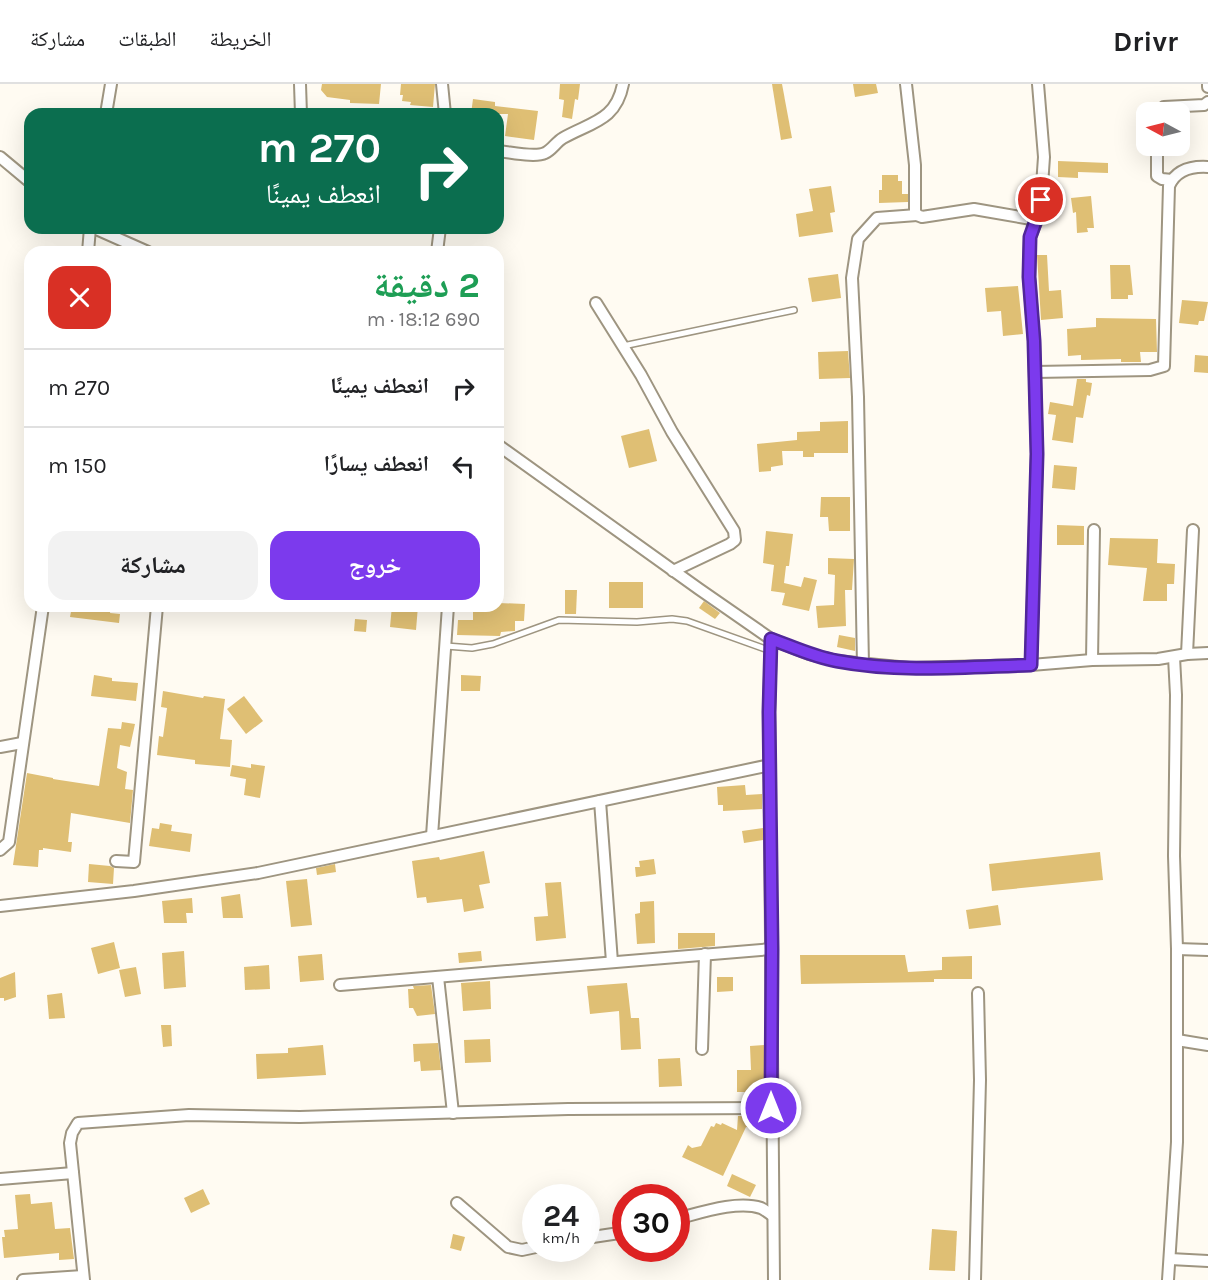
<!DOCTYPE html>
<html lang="ar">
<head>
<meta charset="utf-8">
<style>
  :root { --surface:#fff; --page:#f2f2f2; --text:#202124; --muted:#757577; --line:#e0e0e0; --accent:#7c3aed }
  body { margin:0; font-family:Karla,"Noto Naskh Arabic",sans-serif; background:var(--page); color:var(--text); direction:rtl; height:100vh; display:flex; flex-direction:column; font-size:22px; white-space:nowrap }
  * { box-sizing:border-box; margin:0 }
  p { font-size:20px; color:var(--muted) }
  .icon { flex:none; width:33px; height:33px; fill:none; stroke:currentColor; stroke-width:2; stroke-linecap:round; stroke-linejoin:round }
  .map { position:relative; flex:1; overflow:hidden; direction:ltr }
  .drawer { position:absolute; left:24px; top:162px; width:480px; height:366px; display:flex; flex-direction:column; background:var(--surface); border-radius:18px; box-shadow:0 6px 24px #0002; direction:rtl }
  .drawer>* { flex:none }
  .top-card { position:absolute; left:24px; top:24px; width:480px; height:126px; border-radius:18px; box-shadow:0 6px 24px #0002; direction:rtl; background:#0b6e4f; color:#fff; overflow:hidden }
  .needle { width:39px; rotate:277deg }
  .tools { position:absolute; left:1136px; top:18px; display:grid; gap:12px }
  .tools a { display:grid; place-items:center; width:54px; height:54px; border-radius:12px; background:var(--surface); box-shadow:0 6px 24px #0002; font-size:30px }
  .speed { position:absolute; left:522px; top:1100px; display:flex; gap:12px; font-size:30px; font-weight:700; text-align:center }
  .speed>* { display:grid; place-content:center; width:78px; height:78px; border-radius:50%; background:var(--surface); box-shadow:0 6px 24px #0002; line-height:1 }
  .speed small { font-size:15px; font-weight:400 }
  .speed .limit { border:9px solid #d22; background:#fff; color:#111 }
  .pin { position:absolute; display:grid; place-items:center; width:51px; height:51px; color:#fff; margin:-26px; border:3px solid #fff; border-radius:50%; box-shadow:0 2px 6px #0007 }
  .me { position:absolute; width:66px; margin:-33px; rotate:0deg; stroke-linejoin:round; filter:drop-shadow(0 0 4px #0008) }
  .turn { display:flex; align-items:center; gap:21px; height:126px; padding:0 24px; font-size:27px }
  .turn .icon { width:78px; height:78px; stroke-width:2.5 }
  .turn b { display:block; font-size:42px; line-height:51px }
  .round { display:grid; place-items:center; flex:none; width:63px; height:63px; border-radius:18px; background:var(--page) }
  .head { display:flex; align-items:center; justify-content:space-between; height:102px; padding:0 24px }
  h1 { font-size:36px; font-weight:700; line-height:45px; color:#1e9e55 }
  .action { display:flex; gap:12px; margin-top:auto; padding:12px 24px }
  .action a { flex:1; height:69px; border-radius:18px; background:var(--accent); color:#fff; font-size:24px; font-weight:700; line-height:69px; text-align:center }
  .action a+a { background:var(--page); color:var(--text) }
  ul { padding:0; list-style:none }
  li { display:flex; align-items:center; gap:18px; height:78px; padding:0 24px; border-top:2px solid var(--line) }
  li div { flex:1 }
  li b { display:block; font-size:22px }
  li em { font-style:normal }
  header { display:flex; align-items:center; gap:36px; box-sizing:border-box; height:84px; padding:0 30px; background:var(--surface); border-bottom:2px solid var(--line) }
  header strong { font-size:28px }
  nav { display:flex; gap:33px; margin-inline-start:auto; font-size:21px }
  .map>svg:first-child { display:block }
</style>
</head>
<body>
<header>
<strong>Drivr</strong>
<nav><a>الخريطة</a><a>الطبقات</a><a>مشاركة</a></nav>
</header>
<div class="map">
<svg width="1208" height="1196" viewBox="0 0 1208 1196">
  <rect width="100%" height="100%" fill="#fffbf2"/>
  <g fill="#dfbf74">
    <polygon points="322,0 381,0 379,20 350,19 350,16 327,13 321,6"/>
    <polygon points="401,0 435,0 433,23 410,21 411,18 402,17 403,11 400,11"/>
    <polygon points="560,0 580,0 578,16 575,15 572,35 562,33 564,16 559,15"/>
    <polygon points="772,0 782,0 792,54 781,56"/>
    <polygon points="853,0 876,0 878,9 855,13"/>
    <polygon points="473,15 495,18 495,22 538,27 534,56 505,52 508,30 471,30"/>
    <polygon points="1058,77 1108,79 1108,89 1078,88 1078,94 1058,93"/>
    <polygon points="882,91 898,91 898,97 902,97 902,110 908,110 908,118 879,119 879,106 882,106"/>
    <polygon points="831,102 835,128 830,129 833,148 799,153 796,130 813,127 809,105"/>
    <polygon points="1091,112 1094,144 1087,144 1088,148 1077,149 1076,128 1073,129 1071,114"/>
    <polygon points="1037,171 1047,171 1049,207 1061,206 1063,234 1041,236"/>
    <polygon points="1110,181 1130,181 1133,211 1128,211 1128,215 1111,215"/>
    <polygon points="838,190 841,214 812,218 808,194"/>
    <polygon points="1018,202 1023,250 1003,252 1001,227 987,228 985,204"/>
    <polygon points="1182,216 1208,218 1204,237 1199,237 1198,241 1179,239"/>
    <polygon points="1096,234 1156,235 1157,268 1140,268 1141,278 1121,278 1121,275 1081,276 1081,271 1068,272 1067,245 1096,243"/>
    <polygon points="848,267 850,294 819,295 818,268"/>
    <polygon points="1195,271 1208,272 1208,289 1194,288"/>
    <polygon points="1077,295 1086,295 1086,298 1092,299 1090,312 1087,311 1083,334 1076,333 1073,359 1052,356 1056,331 1048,330 1050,318 1073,322"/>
    <polygon points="848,337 848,369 814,369 814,373 803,373 803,367 782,367 783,381 771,383 771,387 759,388 757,360 797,356 797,348 820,347 820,338"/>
    <polygon points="649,345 657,377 629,384 621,352"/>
    <polygon points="1054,381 1077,383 1075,406 1052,404"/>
    <polygon points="821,413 850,413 850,447 829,447 828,433 820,433"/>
    <polygon points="1057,441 1084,442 1084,461 1057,461"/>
    <polygon points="766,447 793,450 789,482 786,482 784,499 801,503 804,493 817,496 809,527 782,521 785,509 771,507 774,481 763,479"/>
    <polygon points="1110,454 1158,455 1157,479 1175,480 1174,500 1167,500 1167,517 1143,517 1147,484 1108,481"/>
    <polygon points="828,474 854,475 852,506 845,506 846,542 818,544 816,522 834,521 835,491 828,490"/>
    <rect x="609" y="498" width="34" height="26"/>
    <polygon points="565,506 577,506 576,530 565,530"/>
    <polygon points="704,517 720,529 715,535 699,524"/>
    <polygon points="498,519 525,520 524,537 515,537 515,547 501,548 500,552 457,551 458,536 473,536 473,522 498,522"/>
    <polygon points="72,522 111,522 110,529 120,530 119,539 70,533"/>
    <polygon points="392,522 418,522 416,546 390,543"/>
    <polygon points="355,535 367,536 366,548 354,547"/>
    <polygon points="839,551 855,554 855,567 837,563"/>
    <polygon points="94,591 112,594 112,597 138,599 136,617 91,612"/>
    <polygon points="461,591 481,592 480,607 461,607"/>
    <polygon points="163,607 203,614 204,612 225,615 220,655 232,656 230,683 195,680 195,676 157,671 159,652 163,653 167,624 161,623"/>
    <polygon points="244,612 263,637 246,650 227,625"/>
    <polygon points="122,638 135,640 130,663 120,661 117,684 127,688 125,705 133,706 130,739 71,729 68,758 72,758 71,768 43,764 43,766 39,766 38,783 13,781 27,689 53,694 53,695 99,702 108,644 121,645"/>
    <polygon points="251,680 265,682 260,714 244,711 246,695 230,692 232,681 251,684"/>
    <polygon points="745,701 746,711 762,710 762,725 723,727 723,721 718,721 717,703"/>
    <polygon points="160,739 172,741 171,747 192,750 190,768 149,762 152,744 159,745"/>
    <polygon points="763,744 763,756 744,759 742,747"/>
    <polygon points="484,767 490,799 479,801 484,824 464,828 462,815 427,819 426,813 417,814 412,777 439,773 440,776"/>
    <polygon points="1100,768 1103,796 992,807 989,780"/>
    <polygon points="654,775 656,790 636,793 635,783 640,783 639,777"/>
    <polygon points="89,780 110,782 114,784 113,800 88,798"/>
    <polygon points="335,780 336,788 317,791 316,784"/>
    <polygon points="307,795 312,841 291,843 286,797"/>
    <polygon points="561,798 566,854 536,857 534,833 548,832 545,799"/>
    <polygon points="240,810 243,834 223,834 221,813"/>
    <polygon points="192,814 193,829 186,829 187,839 164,839 162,817"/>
    <polygon points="654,817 655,859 637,860 635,830 640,829 640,818"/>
    <polygon points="998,821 1001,841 969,845 966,826"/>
    <polygon points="678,849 715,849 715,862 678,865"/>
    <polygon points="114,858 120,884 98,890 91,864"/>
    <polygon points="184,867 186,903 164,905 162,869"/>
    <polygon points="481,867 482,877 459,879 458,869"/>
    <polygon points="322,870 324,896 300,898 298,872"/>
    <polygon points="800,871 905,871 908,888 942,886 942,873 972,872 972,895 934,895 934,898 801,900"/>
    <polygon points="269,881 270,905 245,906 244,883"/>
    <polygon points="136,883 141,910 125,913 119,886"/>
    <polygon points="15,888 16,913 4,917 4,914 0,914 0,894"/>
    <polygon points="717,893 733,893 733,907 717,908"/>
    <polygon points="490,897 491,925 463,927 461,899"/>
    <polygon points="627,899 631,934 639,934 641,965 621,966 619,927 590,930 587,902"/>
    <polygon points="431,901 435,930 417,932 413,924 409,924 408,905 414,905 413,902"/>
    <polygon points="62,909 65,934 49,935 47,911"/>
    <polygon points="161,941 171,941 172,962 163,963"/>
    <polygon points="490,955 491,978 465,979 464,956"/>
    <polygon points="438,959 441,986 421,987 420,977 414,978 413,960"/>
    <polygon points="323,961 326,991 257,995 256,970 288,969 288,964"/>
    <polygon points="764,961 764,1008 737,1008 737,986 751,986 750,962"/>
    <polygon points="680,974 682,1002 659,1003 658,975"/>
    <polygon points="738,1032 756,1032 755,1044 746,1043 723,1092 682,1073 688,1061 692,1064 701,1062 711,1042 714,1043 716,1039 721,1041 722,1039 737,1046"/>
    <polygon points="732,1090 756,1101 750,1113 727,1102"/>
    <polygon points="203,1105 210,1120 191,1129 184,1114"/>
    <polygon points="30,1110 31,1120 52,1118 55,1145 70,1144 74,1175 59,1176 59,1169 4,1174 2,1153 5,1153 4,1146 18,1145 15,1111"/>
    <polygon points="932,1145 957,1147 955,1187 929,1186"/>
    <polygon points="453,1150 465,1153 461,1167 450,1164"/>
  </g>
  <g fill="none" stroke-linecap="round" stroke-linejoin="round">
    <g stroke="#9e9581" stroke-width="8">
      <g id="service">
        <polyline points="623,262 794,226"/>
        <polyline points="446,562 472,564 493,560 559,536 637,538 672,535 687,537 771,567"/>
      </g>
    </g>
    <g stroke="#9e9581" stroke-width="14">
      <g id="minor">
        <polyline points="300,0 301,30"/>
        <polyline points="442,0 445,30"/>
        <polyline points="906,0 915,81 915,127 917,131 922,133 974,125 1037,136"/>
        <polyline points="1208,0 1208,3"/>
        <polyline points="1159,28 1164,23 1204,21 1208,18"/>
        <polyline points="106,30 111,0"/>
        <polyline points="1157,62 1157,92 1162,95 1172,96"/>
        <path d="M498,67C510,68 535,74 545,69C552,66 556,58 563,54C591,38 616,37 623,0"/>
        <polyline points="0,73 30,98"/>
        <polyline points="94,144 148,168"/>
        <polyline points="88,168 90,144"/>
        <polyline points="437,168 440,144"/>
        <polyline points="596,219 641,291 672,348 734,447 735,456 730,460 673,487"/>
        <path d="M1035,288L1150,286L1164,282L1169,102C1176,86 1192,82 1208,83"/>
        <polyline points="498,361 699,505 771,555 809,570 837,577 909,584 1031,581 1092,576 1158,575 1187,570 1208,569"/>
        <polyline points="771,555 769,628 774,1196"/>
        <polyline points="1187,570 1193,446"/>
        <polyline points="1092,576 1094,446"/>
        <polyline points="863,581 858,313 852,194 858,155 877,134 917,131"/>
        <polyline points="1031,581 1037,370 1034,257 1029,193 1030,153 1037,136 1041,116 1044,73 1038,0"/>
        <polyline points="0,663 22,659"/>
        <polyline points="600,717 612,878"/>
        <polyline points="432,752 448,522"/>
        <polyline points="0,766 9,758 43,522"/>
        <polyline points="116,777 134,778 157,522"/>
        <polyline points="0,822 134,807 258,789 770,681"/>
        <polyline points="1177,865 1208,866"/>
        <polyline points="438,893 453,1029"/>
        <polyline points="340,901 772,865"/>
        <polyline points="1177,956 1208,961"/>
        <polyline points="702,965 705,870"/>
        <polyline points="0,1095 73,1089"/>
        <polyline points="457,1119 508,1163 522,1166 536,1163"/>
        <path d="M676,1135C700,1129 737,1116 761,1124C765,1126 769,1129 773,1132"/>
        <polyline points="586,1154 626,1148"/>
        <polyline points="1170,1175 1208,1177"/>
        <polyline points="23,1196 83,1192"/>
        <polyline points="84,1196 70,1059 72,1049 78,1039 189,1031 300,1033 568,1025 771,1024"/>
        <polyline points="975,1196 980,996 978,909"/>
        <polyline points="1168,1196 1177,1058 1177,865 1174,772 1176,611 1174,573"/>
      </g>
    </g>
    <use href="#service" stroke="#fff" stroke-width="5"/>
    <use href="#minor" stroke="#fff" stroke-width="10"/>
  </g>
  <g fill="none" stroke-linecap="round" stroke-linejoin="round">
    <g stroke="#51269a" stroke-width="15">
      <path id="route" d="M771,1024L772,865L769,628L771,555C793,563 814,573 837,577C900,589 967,583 1031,581L1037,370L1034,257L1029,193L1030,153L1036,136L1041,116"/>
    </g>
    <use href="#route" stroke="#7c3aed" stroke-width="10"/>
  </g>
</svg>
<div class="tools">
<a><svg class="needle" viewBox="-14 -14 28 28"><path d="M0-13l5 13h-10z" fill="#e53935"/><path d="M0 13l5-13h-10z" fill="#757577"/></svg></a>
</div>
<div class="speed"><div>24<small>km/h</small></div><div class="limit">30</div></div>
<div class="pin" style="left:1041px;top:116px;background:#d93025"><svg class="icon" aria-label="arrive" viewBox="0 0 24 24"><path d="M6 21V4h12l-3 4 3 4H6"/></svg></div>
<svg class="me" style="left:771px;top:1024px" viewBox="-20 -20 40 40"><circle r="17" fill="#7c3aed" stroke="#fff" stroke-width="3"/><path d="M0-11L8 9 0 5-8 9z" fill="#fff"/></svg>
<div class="top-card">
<div class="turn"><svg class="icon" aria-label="right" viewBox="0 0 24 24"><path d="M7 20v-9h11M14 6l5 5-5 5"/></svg><div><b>270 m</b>انعطف يمينًا</div></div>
</div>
<section class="drawer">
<div class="head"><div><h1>2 دقيقة</h1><p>690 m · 18:12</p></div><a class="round" style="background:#d93025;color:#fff"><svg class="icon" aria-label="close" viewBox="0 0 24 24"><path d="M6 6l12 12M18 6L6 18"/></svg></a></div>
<ul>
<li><svg class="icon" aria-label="right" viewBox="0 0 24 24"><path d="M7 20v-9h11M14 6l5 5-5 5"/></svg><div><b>انعطف يمينًا</b></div><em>270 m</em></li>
<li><svg class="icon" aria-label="left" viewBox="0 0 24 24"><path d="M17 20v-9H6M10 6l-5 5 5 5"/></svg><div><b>انعطف يسارًا</b></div><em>150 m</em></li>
</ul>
<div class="action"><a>خروج</a><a>مشاركة</a></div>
</section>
</div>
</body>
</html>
